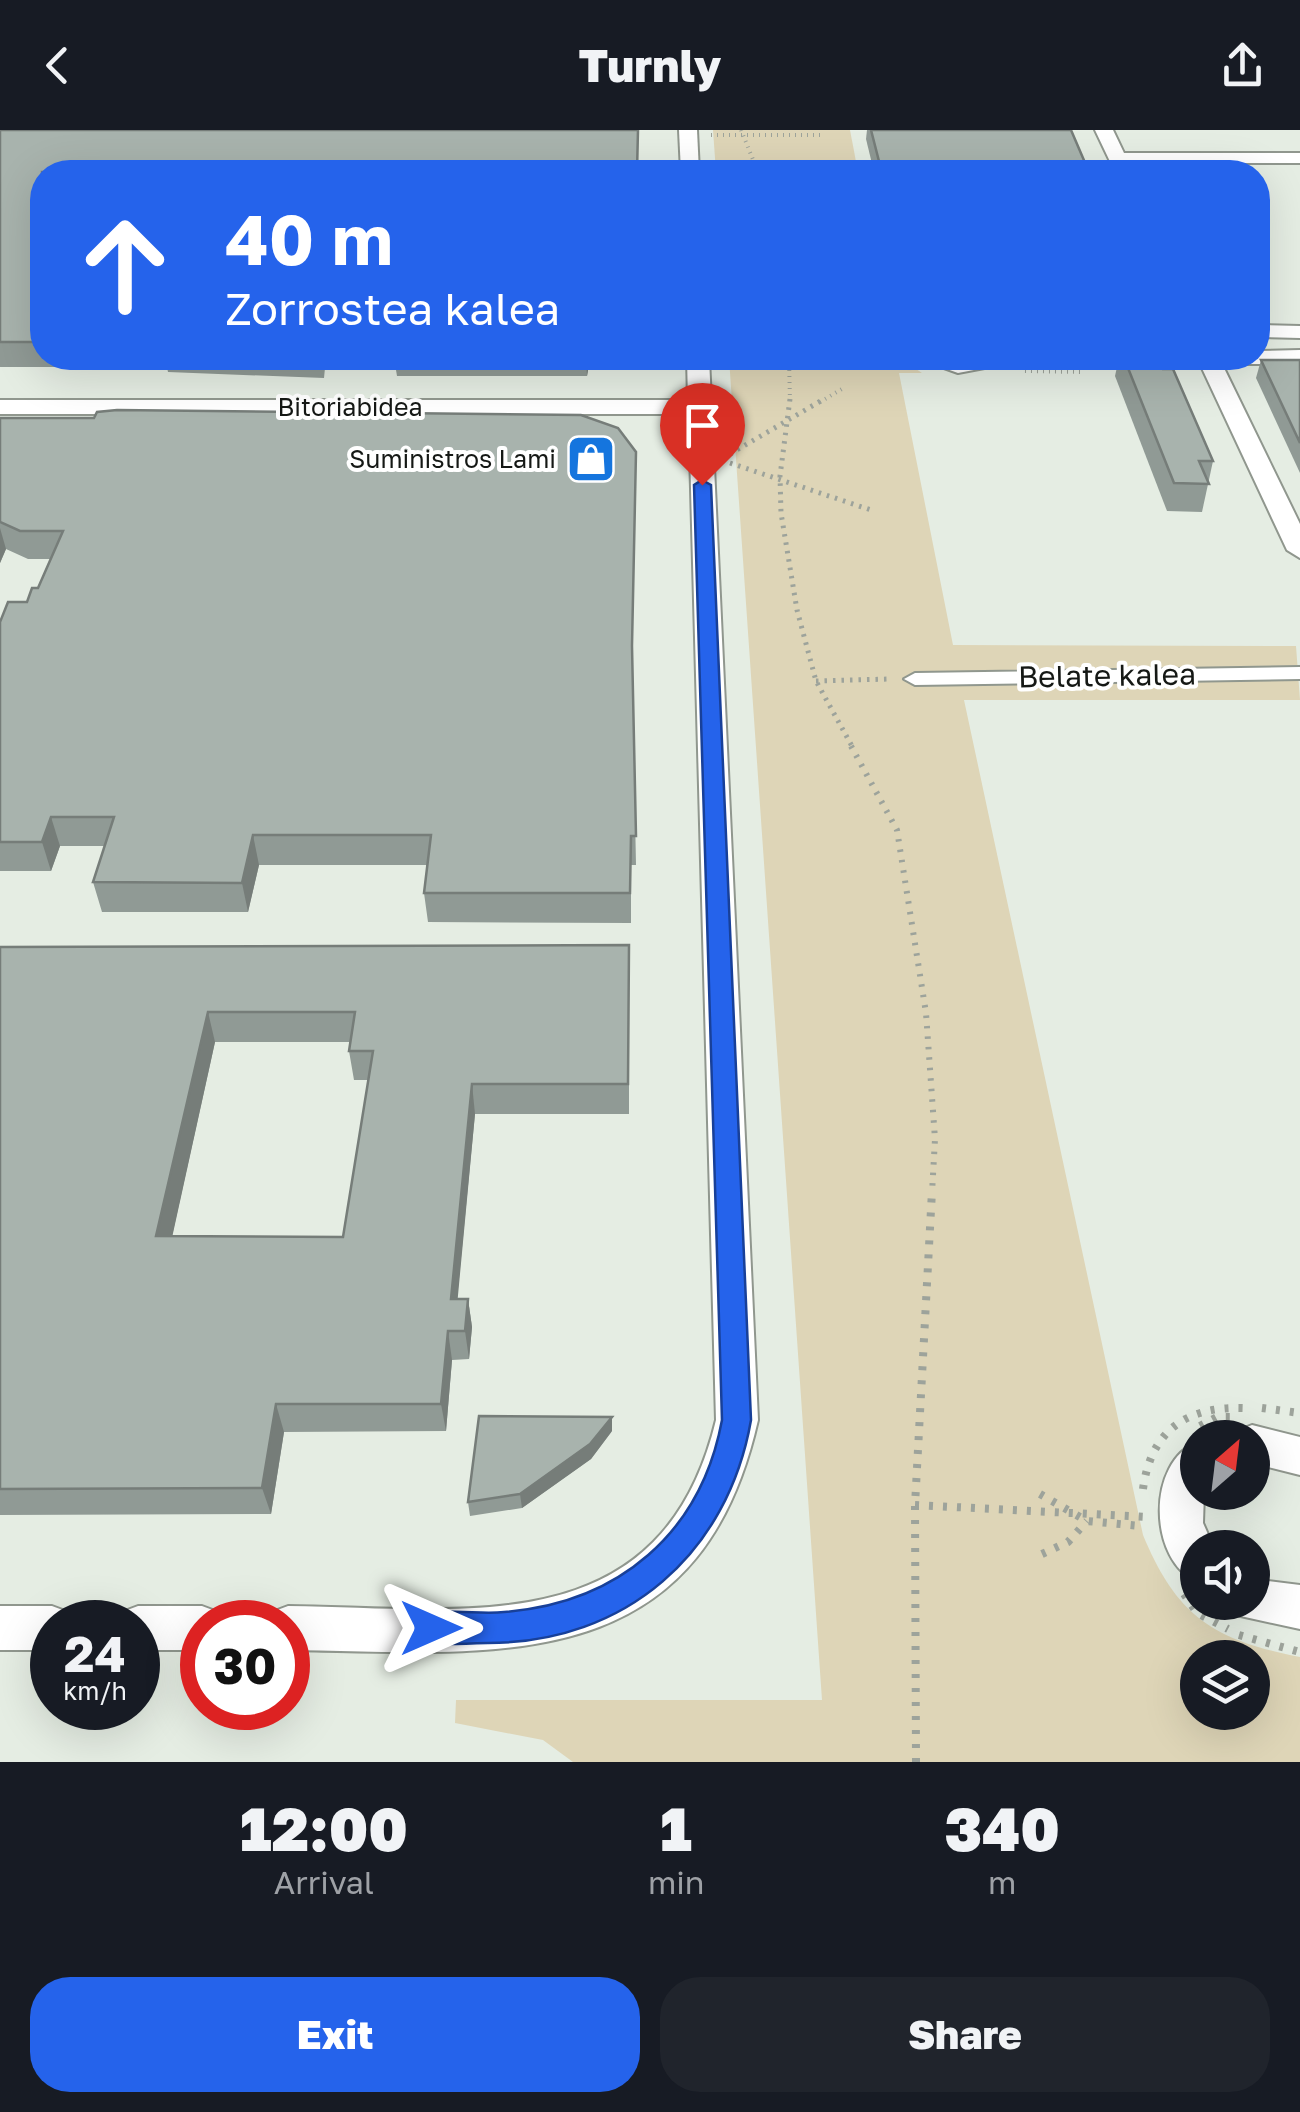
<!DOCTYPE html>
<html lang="en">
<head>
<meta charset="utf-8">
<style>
  :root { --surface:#171b24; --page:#20242c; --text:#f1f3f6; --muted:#9ea1a6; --accent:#2563eb }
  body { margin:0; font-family:"Golos Text",sans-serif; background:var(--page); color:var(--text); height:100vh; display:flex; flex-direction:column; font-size:38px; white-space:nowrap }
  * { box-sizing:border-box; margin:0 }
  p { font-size:32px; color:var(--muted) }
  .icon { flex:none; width:55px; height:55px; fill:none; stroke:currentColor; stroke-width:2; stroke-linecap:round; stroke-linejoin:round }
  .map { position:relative; height:1632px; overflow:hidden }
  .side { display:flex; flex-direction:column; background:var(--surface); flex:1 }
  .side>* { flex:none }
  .guide { position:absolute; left:30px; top:30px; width:1240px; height:210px; border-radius:40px; box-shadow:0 10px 40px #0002; background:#2563eb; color:#fff; overflow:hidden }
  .needle { width:65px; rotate:28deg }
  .controls { position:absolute; left:1180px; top:1290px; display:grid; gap:20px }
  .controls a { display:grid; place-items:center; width:90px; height:90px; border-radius:50%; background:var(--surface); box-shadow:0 10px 40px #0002; font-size:50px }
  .speed { position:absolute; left:30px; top:1470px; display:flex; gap:20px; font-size:50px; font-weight:700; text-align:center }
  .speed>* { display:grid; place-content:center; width:130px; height:130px; border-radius:50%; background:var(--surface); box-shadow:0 10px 40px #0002; line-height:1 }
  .speed small { font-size:25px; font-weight:400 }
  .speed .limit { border:15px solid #d22; background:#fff; color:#111 }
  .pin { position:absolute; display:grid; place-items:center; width:85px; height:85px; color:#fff; margin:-102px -42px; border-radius:50% 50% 50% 0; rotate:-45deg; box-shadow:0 0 10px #0007 }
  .pin .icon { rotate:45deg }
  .me { position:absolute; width:110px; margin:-55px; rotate:90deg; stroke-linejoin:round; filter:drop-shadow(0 0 8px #0008) }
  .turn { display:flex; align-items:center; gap:35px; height:210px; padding:0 30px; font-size:45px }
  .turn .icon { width:130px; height:130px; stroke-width:2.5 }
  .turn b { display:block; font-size:70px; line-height:85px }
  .eta { display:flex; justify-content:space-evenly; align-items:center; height:170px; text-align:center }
  .eta b { font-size:60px; font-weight:800; line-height:70px }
  .primary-button { display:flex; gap:20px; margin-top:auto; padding:20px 30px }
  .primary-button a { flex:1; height:115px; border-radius:40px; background:var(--accent); color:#fff; font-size:40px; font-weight:800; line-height:115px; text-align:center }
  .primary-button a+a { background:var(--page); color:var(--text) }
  header { display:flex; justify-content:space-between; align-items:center; height:130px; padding:0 30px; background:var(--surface); font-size:45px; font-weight:800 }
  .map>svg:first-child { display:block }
</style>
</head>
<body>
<header><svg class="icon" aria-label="back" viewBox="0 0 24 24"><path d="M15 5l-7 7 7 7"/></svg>Turnly<svg class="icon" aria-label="share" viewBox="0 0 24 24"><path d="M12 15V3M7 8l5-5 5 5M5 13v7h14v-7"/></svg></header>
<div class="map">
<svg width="1300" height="1632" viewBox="0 0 1300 1632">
  <rect width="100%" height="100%" fill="#e5ede3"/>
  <g fill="#ded5b7" fill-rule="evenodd">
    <polygon points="713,0 850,0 858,42 716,42"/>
    <path d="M729,228H900L922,243H899L953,515L1296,516L1300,570H964L1143,1405C1177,1487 1214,1510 1300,1527V1632H573L543,1610L455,1593L456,1570H822ZM1198,1528H1252V1582H1198Z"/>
  </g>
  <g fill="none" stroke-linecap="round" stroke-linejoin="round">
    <g stroke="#90978e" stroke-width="4">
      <polygon id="pedestrian" points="1300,537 1300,549 915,555 904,549 915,543"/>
    </g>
    <g stroke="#90978e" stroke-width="4">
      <g id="minor">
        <polygon points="679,0 697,0 699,42 681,42"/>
        <polygon points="1095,0 1113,0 1124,23 1300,23 1300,33 1129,33 1133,42 1115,42"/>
        <polygon points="1258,195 1300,196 1300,208 1258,207"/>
        <polygon points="1300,220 1300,234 1222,234 1300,394 1300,428 1287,420 1200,234 1132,235 1121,228 1258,228 1258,221"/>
        <path d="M687,228H709L758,1290C699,1550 498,1523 288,1520V1492H268L272,1482L288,1476C467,1478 662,1514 716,1290L689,284H0V270H688Z"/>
        <polygon points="916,228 1014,228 1011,233 958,243"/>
        <polygon points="1252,1295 1300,1307 1300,1345 1252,1333 1252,1308 1234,1308 1237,1301"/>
        <path d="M1198,1312V1362H1204L1203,1393L1214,1418H1198V1452C1148,1432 1146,1331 1198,1312Z"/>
        <polygon points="1252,1449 1300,1455 1300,1499 1236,1485 1231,1472 1252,1472"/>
        <polygon points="0,1476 52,1476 68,1482 72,1492 52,1492 52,1520 0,1520"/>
        <polygon points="138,1476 202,1476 218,1482 222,1492 202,1492 202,1520 138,1520 138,1492 118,1492 122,1482"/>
      </g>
    </g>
    <g stroke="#9da39b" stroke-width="4" stroke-dasharray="1 5" stroke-linecap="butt">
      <polyline points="741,0 758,42"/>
      <polyline points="711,5 825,5"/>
      <polyline points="789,228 790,272"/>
      <polyline points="1028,237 1110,237"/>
      <polyline points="1025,241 1082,242"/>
      <polyline points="820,272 842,259"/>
    </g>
    <g stroke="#9da39b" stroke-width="5" stroke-dasharray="2.5 6" stroke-linecap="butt">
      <polyline points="790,269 780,346 781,383 797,480 816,551 853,618"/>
      <polyline points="730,324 824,269"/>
      <polyline points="730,333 874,381"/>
      <polyline points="816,551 890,549"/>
    </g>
    <polyline stroke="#9da39b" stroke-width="6" stroke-dasharray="2.5 8" stroke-linecap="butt" points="851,616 897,700 926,883 935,1009 932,1063"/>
    <g stroke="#9da39b" stroke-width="8" stroke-dasharray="4 10" stroke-linecap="butt">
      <polyline points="1262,1278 1300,1283"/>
      <polyline points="1200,1296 1217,1287 1230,1287"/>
      <path d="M1143,1359C1151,1300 1187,1276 1244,1278"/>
      <polyline points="1040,1364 1087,1391 1141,1396"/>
      <polyline points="915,1375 1149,1387"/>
      <polyline points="1042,1424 1068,1412 1087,1391"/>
      <polyline points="1184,1464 1197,1483 1228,1499"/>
      <polyline points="1239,1505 1300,1522"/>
      <polyline points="916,1632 915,1375 932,1061"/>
    </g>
    <use href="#pedestrian" fill="#fff" fill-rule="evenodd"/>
    <use href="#minor" fill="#fff" fill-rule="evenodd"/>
  </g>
  <g fill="#909a95" fill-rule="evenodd">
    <polygon points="0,0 638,42 42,42 42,228 93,228 88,237 0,237"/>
    <polygon points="867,0 1071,0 1089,42 874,42 866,9"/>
    <polygon points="165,228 590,228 587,246 397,246 396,240 325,238 324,248 168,242"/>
    <polygon points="1119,228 1158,228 1213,331 1202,382 1167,381 1115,246"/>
    <polygon points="1261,230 1300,230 1300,343 1256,248"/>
    <polygon points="0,288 636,322 632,538 636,735 631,735 631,793 428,792 424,763 428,735 259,735 248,782 102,782 93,752 105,716 60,716 51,741 0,741 0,492 27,472 38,458 51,429 28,429 6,419 0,433"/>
    <path d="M629,815V984H475L457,1169H468L472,1197L469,1229L452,1230L446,1301L284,1302L271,1384L0,1385V817ZM215,912H350L349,921L354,950H368L343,1107L172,1106Z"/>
    <polygon points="612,1301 591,1329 522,1378 470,1386 468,1372"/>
  </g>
  <g fill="#767d79">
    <polygon points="86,228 93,228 88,237"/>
    <polygon points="586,228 590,228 587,246"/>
    <polygon points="0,398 6,419 0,433"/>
    <polygon points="51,687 60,716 51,741 42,712"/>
    <polygon points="253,705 259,735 248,782 242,753"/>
    <polygon points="208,882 215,912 166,1135 156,1106"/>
    <polygon points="472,954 475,984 455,1197 451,1169"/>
    <polygon points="468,1169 472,1197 469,1229 465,1201"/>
    <polygon points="448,1201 452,1230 446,1301 441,1274"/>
    <polygon points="276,1274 284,1302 271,1384 262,1358"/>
    <polygon points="612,1287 612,1301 591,1329 522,1378 520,1364"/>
  </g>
  <g fill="#a8b3ad" stroke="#767d79" stroke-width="2.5" fill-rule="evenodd">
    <polygon points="0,0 638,0 637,42 486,42 488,34 303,35 300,42 42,42 42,212 0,212"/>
    <polygon points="871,0 1071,0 1089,42 907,42 906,39 881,39"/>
    <polygon points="1124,228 1158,228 1163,239 1173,239 1213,331 1199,331 1209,354 1174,353"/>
    <polygon points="1261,230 1300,230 1300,313"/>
    <polygon points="117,280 581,285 618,298 636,322 632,516 636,706 631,706 630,763 424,763 431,705 253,705 242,753 93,752 114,687 51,687 42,712 0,712 0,492 8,472 27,472 32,458 38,458 63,401 20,401 0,392 0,288 94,288 97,282"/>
    <path d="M629,815L628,954H472L451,1169H468L465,1201H448L441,1274H276L262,1358L0,1359V817ZM208,882H355L349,921H373L343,1107L156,1106Z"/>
    <polygon points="479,1286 612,1287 590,1314 520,1364 468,1372"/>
  </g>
  <path fill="#2563eb" stroke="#184099" stroke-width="2.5" d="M702,350L711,355L751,1290C728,1423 626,1513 488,1513C466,1513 440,1517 420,1509L415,1498L420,1487C445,1477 477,1485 504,1482C619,1473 701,1403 722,1290L694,355Z"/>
  <defs>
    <g id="shop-square" transform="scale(2.5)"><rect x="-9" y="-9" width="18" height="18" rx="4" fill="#1575de" stroke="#fff"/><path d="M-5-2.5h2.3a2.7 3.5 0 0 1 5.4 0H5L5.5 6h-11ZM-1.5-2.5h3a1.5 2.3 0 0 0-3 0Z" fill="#fff"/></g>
  </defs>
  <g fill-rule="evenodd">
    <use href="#shop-square" x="591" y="329"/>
  </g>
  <g text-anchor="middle" stroke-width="8" stroke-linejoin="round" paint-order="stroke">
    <g font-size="25" fill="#151815" stroke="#fff">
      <text x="350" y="286">Bitoriabidea</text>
    </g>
    <g font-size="25" fill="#151815" stroke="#fff" text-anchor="end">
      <text x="556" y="338">Suministros Lami</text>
    </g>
    <g font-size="30" fill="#151815" stroke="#fff">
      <text transform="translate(1107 546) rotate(-1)" y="10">Belate kalea</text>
    </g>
  </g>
</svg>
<div class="controls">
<a><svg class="needle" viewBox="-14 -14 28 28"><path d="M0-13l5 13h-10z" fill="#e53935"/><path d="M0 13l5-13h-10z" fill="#9ea1a6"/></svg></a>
<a><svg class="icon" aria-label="sound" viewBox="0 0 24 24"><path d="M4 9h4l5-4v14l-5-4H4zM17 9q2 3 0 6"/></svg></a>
<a><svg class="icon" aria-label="layers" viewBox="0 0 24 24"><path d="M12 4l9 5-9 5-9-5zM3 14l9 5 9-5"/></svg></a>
</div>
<div class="speed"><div>24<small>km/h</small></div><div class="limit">30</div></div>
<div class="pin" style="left:702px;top:355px;background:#d93025"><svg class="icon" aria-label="arrive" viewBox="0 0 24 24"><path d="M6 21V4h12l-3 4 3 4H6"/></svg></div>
<svg class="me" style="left:431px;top:1498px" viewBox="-20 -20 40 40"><path d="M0-17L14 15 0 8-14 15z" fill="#2563eb" stroke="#fff" stroke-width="4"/></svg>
<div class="guide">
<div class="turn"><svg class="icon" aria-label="ahead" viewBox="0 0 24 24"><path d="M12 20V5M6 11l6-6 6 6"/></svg><div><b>40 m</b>Zorrostea kalea</div></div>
</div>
</div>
<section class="side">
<div class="eta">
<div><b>12:00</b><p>Arrival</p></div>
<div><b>1</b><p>min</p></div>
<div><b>340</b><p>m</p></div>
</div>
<div class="primary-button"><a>Exit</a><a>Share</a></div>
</section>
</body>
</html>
